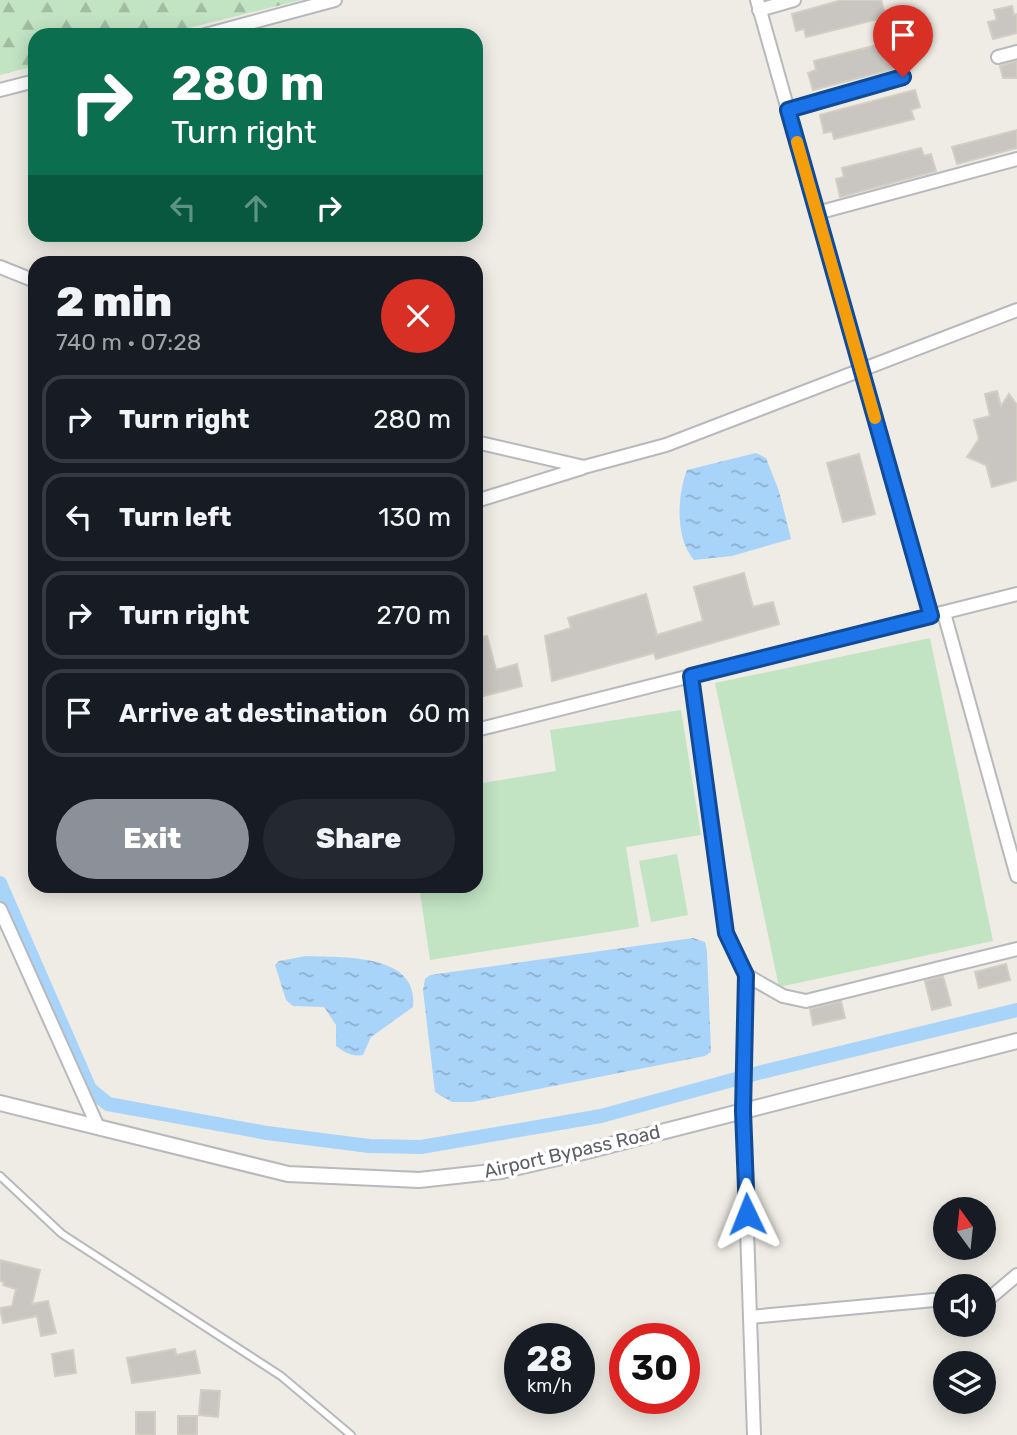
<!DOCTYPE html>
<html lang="en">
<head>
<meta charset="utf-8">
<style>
  :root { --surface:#171b24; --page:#242831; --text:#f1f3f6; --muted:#9ea1a6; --line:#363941; --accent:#8c9099 }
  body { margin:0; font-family:Rubik,sans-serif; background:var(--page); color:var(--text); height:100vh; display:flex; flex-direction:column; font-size:26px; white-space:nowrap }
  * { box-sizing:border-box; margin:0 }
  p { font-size:23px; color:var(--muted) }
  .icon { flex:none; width:38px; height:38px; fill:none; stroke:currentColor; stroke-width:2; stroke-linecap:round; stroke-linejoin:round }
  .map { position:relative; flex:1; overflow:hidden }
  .panel { position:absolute; left:28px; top:256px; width:455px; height:637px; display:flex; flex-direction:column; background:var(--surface); border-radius:21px; box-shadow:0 4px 18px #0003 }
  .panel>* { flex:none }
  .guide { position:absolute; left:28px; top:28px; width:455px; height:214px; border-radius:21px; box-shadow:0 4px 18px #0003; background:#0b6e4f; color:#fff; overflow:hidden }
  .needle { width:46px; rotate:345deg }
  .fabs { position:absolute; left:933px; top:1197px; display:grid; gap:14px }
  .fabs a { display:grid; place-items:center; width:63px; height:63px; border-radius:50%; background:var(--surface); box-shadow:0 4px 18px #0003; font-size:35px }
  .speed { position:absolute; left:504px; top:1323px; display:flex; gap:14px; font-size:35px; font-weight:700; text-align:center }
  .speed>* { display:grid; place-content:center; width:91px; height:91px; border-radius:50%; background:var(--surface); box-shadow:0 4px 18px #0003; line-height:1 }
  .speed small { font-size:18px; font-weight:400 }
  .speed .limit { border:10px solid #d22; background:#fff; color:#111 }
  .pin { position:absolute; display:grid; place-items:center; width:60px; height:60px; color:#fff; margin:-72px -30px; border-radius:50% 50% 50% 0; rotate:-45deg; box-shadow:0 0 7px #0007 }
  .pin .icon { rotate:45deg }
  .me { position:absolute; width:77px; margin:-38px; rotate:358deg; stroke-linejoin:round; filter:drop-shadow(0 0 5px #0008) }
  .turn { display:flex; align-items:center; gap:24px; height:147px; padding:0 28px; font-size:32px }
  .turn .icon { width:91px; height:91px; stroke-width:2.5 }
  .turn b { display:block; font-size:49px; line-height:60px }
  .lanes { display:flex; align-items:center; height:66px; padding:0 28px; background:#0003; justify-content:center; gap:35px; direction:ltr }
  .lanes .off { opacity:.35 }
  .round { display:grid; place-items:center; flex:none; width:74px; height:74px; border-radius:37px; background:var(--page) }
  .headline { display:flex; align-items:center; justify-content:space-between; height:119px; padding:0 28px }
  h1 { font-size:42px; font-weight:800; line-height:52px }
  .button { display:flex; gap:14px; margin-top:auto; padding:14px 28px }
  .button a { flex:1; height:80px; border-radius:42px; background:var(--accent); color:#fff; font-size:28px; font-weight:800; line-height:80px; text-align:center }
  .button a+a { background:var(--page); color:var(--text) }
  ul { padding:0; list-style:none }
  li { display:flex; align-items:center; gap:21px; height:88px; margin:0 14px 10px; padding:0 14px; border:4px solid var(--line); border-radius:21px }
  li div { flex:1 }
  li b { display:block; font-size:26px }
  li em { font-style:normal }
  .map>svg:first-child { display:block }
</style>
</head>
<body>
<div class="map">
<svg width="1017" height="1435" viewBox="0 0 1017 1435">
  <defs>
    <pattern id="forest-firs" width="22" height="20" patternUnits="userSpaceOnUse" patternTransform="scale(1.75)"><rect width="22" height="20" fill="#c2e4c3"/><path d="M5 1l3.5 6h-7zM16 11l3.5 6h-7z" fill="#a1bca2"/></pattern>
    <pattern id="water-ripples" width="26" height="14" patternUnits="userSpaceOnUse" patternTransform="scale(1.75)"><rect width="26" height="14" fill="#a9d4f9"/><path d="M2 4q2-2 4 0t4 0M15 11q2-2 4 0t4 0" fill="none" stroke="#8dafcd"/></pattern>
  </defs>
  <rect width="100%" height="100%" fill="#eeece4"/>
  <polygon fill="url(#forest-firs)" points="0,0 301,0 160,35 35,35 35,66 0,75"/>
  <g fill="#c2e4c3">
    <polygon points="930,638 993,941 779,987 715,683"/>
    <polygon points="681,710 701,835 626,847 639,927 430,960 419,886 476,886 476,784 556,771 550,730"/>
    <polygon points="677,854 688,915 651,922 639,861"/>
  </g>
  <g fill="url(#water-ripples)">
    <path d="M756,453L766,458L779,491L791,539L732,556L694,560C675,539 677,496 687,470Z"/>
    <polygon points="693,938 705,942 707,951 711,1052 705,1056 472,1102 452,1102 435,1092 423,990 425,979 430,975"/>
    <path d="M306,956C341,958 419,952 413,1007L371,1037L363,1055C352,1057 344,1052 336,1046V1025L324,1007L293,1006L286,1000L275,965L279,961Z"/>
  </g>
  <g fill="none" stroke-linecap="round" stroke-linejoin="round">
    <polyline stroke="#a9d4f9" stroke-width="14" points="0,883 90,1089 108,1104 267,1133 369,1146 421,1147 601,1116 758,1073 1017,1010"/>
  </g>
  <g fill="#c9c6c2" stroke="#d2cec3" stroke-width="2">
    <polygon points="842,0 881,0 886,17 806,37 804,29 796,31 792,14"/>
    <polygon points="1012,6 1014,15 1017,14 1017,33 993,39 988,22 997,20 994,10"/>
    <polygon points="893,41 896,49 903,47 908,65 813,90 808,73 816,70 814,61"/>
    <polygon points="1017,61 1017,78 1003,78 1000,66"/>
    <polygon points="915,90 920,107 911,110 914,119 834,139 832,131 824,133 820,115"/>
    <polygon points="1017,130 1017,148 957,164 952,147"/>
    <polygon points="921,148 924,156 931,154 936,171 840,197 836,179 844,177 842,168"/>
    <polygon points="997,391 1001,406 1009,394 1017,405 1017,480 992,487 986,465 967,457 979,439 974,420 990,416 985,394"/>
    <polygon points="859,454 875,514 843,522 827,463"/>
    <polygon points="744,573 753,607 773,602 779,624 656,659 654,653 552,681 545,636 571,628 568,618 646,594 657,635 703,621 694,587"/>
    <polygon points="487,636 496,670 517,664 522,686 476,698 476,638"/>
    <polygon points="1006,964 1010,980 979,988 975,972"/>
    <polygon points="943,976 951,1005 932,1010 925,981"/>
    <polygon points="841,1001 845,1018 813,1025 810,1009"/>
    <polygon points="0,1260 40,1270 32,1304 48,1301 56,1333 41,1336 37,1316 3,1323 0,1308 12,1306 16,1289 3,1285 4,1282 0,1281"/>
    <polygon points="175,1349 176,1355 195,1351 200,1373 132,1383 127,1358"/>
    <polygon points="73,1350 76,1373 55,1376 52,1354"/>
    <polygon points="201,1390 220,1391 218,1417 199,1415"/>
    <rect x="136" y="1412" width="19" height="23"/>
    <rect x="178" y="1416" width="19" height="19"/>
  </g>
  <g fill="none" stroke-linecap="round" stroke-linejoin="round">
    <g stroke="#b7b9bd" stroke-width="10">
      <polyline id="service" points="0,1176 62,1234 281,1376 351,1435"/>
    </g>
    <g stroke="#b7b9bd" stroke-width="16">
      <g id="minor">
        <polyline points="757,0 931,616"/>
        <polyline points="759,10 794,0"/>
        <polyline points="205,35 335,0"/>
        <polyline points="998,57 1017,52"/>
        <polyline points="0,90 35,81"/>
        <polyline points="788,110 903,77"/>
        <polyline points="817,213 1017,159"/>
        <polyline points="0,267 35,281"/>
        <polyline points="476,442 584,467 666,445 1017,310"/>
        <polyline points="476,501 582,468"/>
        <polyline points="944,613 1017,876"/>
        <polyline points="691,676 726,933 746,975 783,996 806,1001 1017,949"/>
        <polyline points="476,730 1017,594"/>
        <polyline points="0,909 98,1127"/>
        <polyline points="746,975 743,1111 754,1435"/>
        <polyline points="984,1297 991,1297 1017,1275"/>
        <polyline points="750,1317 945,1299"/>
      </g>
    </g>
    <g stroke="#b7b9bd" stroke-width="18">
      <polyline id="tertiary" points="0,1103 288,1174 419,1180 501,1171 583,1152 1017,1041"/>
    </g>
    <use href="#service" stroke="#fff" stroke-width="6"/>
    <use href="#minor" stroke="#fff" stroke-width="12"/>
    <use href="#tertiary" stroke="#fff" stroke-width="14"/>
  </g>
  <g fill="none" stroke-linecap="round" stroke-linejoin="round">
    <g stroke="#114b97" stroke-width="18">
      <polyline id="route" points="747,1214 743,1111 746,975 726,933 691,676 931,616 788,110 903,77"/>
    </g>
    <use href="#route" stroke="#1a73e8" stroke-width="12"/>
    <polyline stroke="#f59e0b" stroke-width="12" points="797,142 875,418"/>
  </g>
  <g text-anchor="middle" stroke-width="7" stroke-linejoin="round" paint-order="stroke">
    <g font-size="19" fill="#5c5f64" stroke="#fff">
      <text transform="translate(572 1151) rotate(-13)" y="7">Airport Bypass Road</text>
    </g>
  </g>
</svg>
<div class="fabs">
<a><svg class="needle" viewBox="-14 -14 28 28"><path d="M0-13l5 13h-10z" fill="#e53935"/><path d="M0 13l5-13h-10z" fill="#9ea1a6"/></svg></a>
<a><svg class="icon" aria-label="sound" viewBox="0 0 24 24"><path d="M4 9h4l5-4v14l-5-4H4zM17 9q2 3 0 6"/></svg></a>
<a><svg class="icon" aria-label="layers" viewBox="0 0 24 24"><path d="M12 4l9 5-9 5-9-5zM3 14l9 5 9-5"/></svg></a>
</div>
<div class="speed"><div>28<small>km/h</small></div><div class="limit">30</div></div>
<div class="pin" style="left:903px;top:77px;background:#d93025"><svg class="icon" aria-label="arrive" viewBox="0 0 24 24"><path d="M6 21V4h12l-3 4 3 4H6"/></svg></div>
<svg class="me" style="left:747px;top:1214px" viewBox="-20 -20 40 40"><path d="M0-17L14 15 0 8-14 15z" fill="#1a73e8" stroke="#fff" stroke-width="4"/></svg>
<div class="guide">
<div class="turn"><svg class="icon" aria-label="right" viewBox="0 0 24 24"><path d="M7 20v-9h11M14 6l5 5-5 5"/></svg><div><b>280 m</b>Turn right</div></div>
<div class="lanes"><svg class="icon off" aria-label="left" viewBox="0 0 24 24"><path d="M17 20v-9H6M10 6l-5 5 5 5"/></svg><svg class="icon off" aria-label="ahead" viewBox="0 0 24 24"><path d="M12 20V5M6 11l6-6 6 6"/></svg><svg class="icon" aria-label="right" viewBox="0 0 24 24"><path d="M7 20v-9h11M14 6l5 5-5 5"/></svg></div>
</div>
<section class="panel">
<div class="headline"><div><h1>2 min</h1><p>740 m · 07:28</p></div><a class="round" style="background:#d93025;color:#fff"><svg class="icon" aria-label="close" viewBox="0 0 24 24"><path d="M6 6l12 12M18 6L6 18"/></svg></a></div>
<ul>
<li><svg class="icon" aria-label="right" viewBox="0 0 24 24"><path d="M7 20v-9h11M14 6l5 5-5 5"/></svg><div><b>Turn right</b></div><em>280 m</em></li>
<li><svg class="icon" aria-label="left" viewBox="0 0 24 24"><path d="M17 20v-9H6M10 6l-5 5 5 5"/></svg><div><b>Turn left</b></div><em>130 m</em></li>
<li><svg class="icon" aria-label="right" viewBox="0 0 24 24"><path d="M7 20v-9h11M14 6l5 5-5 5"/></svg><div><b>Turn right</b></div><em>270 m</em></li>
<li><svg class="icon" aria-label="arrive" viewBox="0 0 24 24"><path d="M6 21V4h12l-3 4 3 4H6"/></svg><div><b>Arrive at destination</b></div><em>60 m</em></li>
</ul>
<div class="button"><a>Exit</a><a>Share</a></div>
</section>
</div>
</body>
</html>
